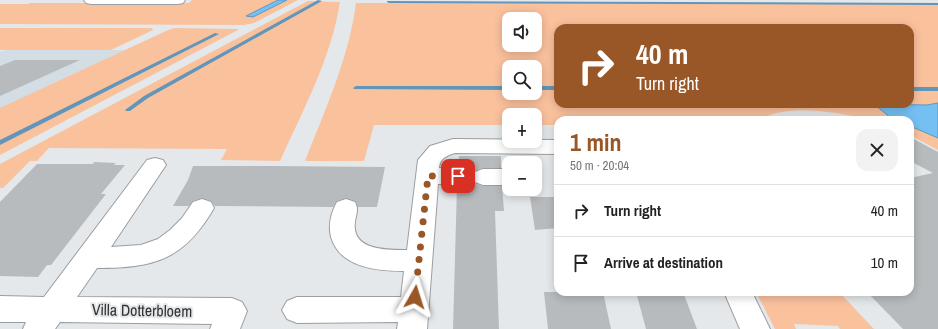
<!DOCTYPE html>
<html lang="en">
<head>
<meta charset="utf-8">
<style>
  :root { --surface:#fff; --page:#f2f2f2; --text:#222; --muted:#767676; --line:#e0e0e0; --accent:#995626 }
  body { margin:0; font-family:"Archivo Narrow",sans-serif; background:var(--page); color:var(--text); height:100vh; display:flex; flex-direction:column; font-size:15px; white-space:nowrap }
  * { box-sizing:border-box; margin:0 }
  p { font-size:13px; color:var(--muted) }
  .icon { flex:none; width:22px; height:22px; fill:none; stroke:currentColor; stroke-width:2; stroke-linecap:round; stroke-linejoin:round }
  .map { position:relative; flex:1; overflow:hidden }
  .sheet { position:absolute; left:554px; top:116px; width:360px; height:180px; display:flex; flex-direction:column; background:var(--surface); border-radius:12px; box-shadow:0 2px 10px #0003 }
  .sheet>* { flex:none }
  .guide { position:absolute; left:554px; top:24px; width:360px; height:84px; border-radius:12px; box-shadow:0 2px 10px #0003; background:#995626; color:#fff; overflow:hidden }
  .buttons { position:absolute; left:502px; top:12px; display:grid; gap:8px }
  .buttons a { display:grid; place-items:center; width:40px; height:40px; border-radius:8px; background:var(--surface); box-shadow:0 2px 10px #0003; font-size:20px }
  .pin { position:absolute; display:grid; place-items:center; width:34px; height:34px; color:#fff; margin:-17px; border-radius:8px; box-shadow:0 2px 6px #0006 }
  .me { position:absolute; width:44px; margin:-22px; rotate:6deg; stroke-linejoin:round; filter:drop-shadow(0 0 3px #0008) }
  .turn { display:flex; align-items:center; gap:14px; height:84px; padding:0 16px; font-size:18px }
  .turn .icon { width:52px; height:52px; stroke-width:2.5 }
  .turn b { display:block; font-size:28px; line-height:34px }
  .round { display:grid; place-items:center; flex:none; width:42px; height:42px; border-radius:12px; background:var(--page) }
  .summary { display:flex; align-items:center; justify-content:space-between; height:68px; padding:0 16px }
  h1 { font-size:24px; font-weight:700; line-height:30px; color:var(--accent) }
  ul { padding:0; list-style:none }
  li { display:flex; align-items:center; gap:12px; height:52px; padding:0 16px; border-top:1px solid var(--line) }
  li div { flex:1 }
  li b { display:block; font-size:15px }
  li em { font-style:normal }
  .map>svg:first-child { display:block }
</style>
</head>
<body>
<div class="map">
<svg width="938" height="329" viewBox="0 0 938 329">
  <rect width="100%" height="100%" fill="#e4e8ea"/>
  <polygon fill="#d3dde4" points="7,50 126,50 0,109 0,52"/>
  <g fill="#fac19d" fill-rule="evenodd">
    <polygon points="192,0 298,0 254,23 244,25 0,24 0,4 28,4 30,3 189,3"/>
    <path d="M308,1L340,2C331,59 303,110 280,161L221,160L227,149L49,148L37,161H30L3,188H0V164Z"/>
    <path d="M356,3L938,4V103L927,105L910,104V28H558V104H874L895,120C888,120 880,121 873,120C837,113 792,102 758,120H558V125H535V115H509V125H374L364,161H305C325,110 349,58 356,3ZM509,19H535V45H509ZM509,67H535V93H509Z"/>
    <polygon points="0,28 152,28 153,30 111,50 0,50"/>
    <polygon points="174,28 238,29 238,30 0,155 0,108 166,31"/>
    <polygon points="910,126 938,138 938,150 910,135"/>
    <polygon points="756,292 839,292 874,329 840,329 838,326 794,324 796,329 775,329"/>
  </g>
  <g fill="#75c0f3" stroke="#6196ba">
    <polygon points="278,0 287,0 253,17 246,16"/>
    <polygon points="938,103 938,138 910,126 910,120 892,119 874,104 927,105"/>
  </g>
  <g fill="none" stroke-linecap="round" stroke-linejoin="round">
    <g fill="#6196ba" fill-rule="evenodd">
      <polygon points="318,0 322,1 148,98 130,111 126,111 125,110 144,96"/>
      <polygon points="387,1 938,3 938,5 389,3 387,2"/>
      <polygon points="215,33 219,34 0,145 0,140"/>
      <polygon points="356,86 509,86 509,90 354,89 353,88"/>
      <rect x="535" y="86" width="23" height="4"/>
      <rect x="910" y="87" width="28" height="4"/>
    </g>
  </g>
  <g fill="#b8bbbd">
    <polygon points="15,60 80,60 0,96 0,66"/>
    <polygon points="910,137 938,152 938,329 903,329 867,292 910,292 910,178 933,173 910,161"/>
    <polygon points="459,156 501,156 501,168 482,168 474,171 471,176 474,183 482,186 502,186 504,211 495,211 499,329 453,329 457,186 467,182 470,177 467,170 458,167"/>
    <polygon points="94,162 116,163 114,165 125,165 101,194 106,194 51,265 47,265 38,277 0,276 0,202 37,164 93,164"/>
    <polygon points="193,166 273,166 385,167 377,207 358,207 355,201 346,198 337,201 333,207 215,206 211,201 202,198 193,201 189,206 173,206 188,180"/>
    <polygon points="530,197 558,197 558,228 535,230"/>
    <polygon points="544,292 603,292 611,329 548,329"/>
    <polygon points="636,292 683,292 697,329 646,329"/>
  </g>
  <g fill="none" stroke-linecap="round" stroke-linejoin="round">
    <g stroke="#9b9ea0" stroke-width="2">
      <g id="minor">
        <polygon points="84,0 185,0 183,3 178,4 91,4 86,3"/>
        <path d="M453,139L558,140V154L455,153C446,156 440,158 439,168H458L466,171L469,176L466,181L458,184H438L427,329H397L398,322L297,323L287,319L282,310L287,301L297,297H401L404,271C378,271 340,268 331,237C328,225 331,213 337,202L346,199L355,202C359,210 356,214 355,222C351,251 388,250 407,250L418,160L430,146Z"/>
        <path d="M155,158L163,160L166,165L111,247L141,245L158,239L170,230L182,218L193,202L202,199L211,202L214,208C184,260 154,268 97,268L77,297L232,298L242,302L247,311L240,329H210L212,324L60,322L55,329H23L26,322H0V296L44,297L147,160Z"/>
        <polygon points="483,169 509,169 509,185 483,185 475,182 472,177 475,172"/>
        <polygon points="724,292 752,292 770,329 740,329"/>
      </g>
    </g>
    <use href="#minor" fill="#fff" fill-rule="evenodd"/>
  </g>
  <g fill="none" stroke-linecap="round" stroke-linejoin="round">
    <polyline stroke="#995626" stroke-width="7" stroke-dasharray="0 12.6" points="415,297 428,176 458,176"/>
  </g>
  <g text-anchor="middle" stroke-width="4" stroke-linejoin="round" paint-order="stroke">
    <g font-size="16" fill="#313334" stroke="#e4e8ea">
      <text transform="translate(142 310) rotate(1)" y="6">Villa Dotterbloem</text>
    </g>
  </g>
</svg>
<div class="buttons">
<a><svg class="icon" aria-label="sound" viewBox="0 0 24 24"><path d="M4 9h4l5-4v14l-5-4H4zM17 9q2 3 0 6"/></svg></a>
<a><svg class="icon" aria-label="search" viewBox="0 0 24 24"><circle cx="10" cy="10" r="6"/><path d="M15 15l6 6"/></svg></a>
<a>+</a>
<a>−</a>
</div>
<div class="pin" style="left:458px;top:176px;background:#d93025"><svg class="icon" aria-label="arrive" viewBox="0 0 24 24"><path d="M6 21V4h12l-3 4 3 4H6"/></svg></div>
<svg class="me" style="left:415px;top:297px" viewBox="-20 -20 40 40"><path d="M0-17L14 15 0 8-14 15z" fill="#995626" stroke="#fff" stroke-width="4"/></svg>
<div class="guide">
<div class="turn"><svg class="icon" aria-label="right" viewBox="0 0 24 24"><path d="M7 20v-9h11M14 6l5 5-5 5"/></svg><div><b>40 m</b>Turn right</div></div>
</div>
<section class="sheet">
<div class="summary"><div><h1>1 min</h1><p>50 m · 20:04</p></div><a class="round"><svg class="icon" aria-label="close" viewBox="0 0 24 24"><path d="M6 6l12 12M18 6L6 18"/></svg></a></div>
<ul>
<li><svg class="icon" aria-label="right" viewBox="0 0 24 24"><path d="M7 20v-9h11M14 6l5 5-5 5"/></svg><div><b>Turn right</b></div><em>40 m</em></li>
<li><svg class="icon" aria-label="arrive" viewBox="0 0 24 24"><path d="M6 21V4h12l-3 4 3 4H6"/></svg><div><b>Arrive at destination</b></div><em>10 m</em></li>
</ul>
</section>
</div>
</body>
</html>
